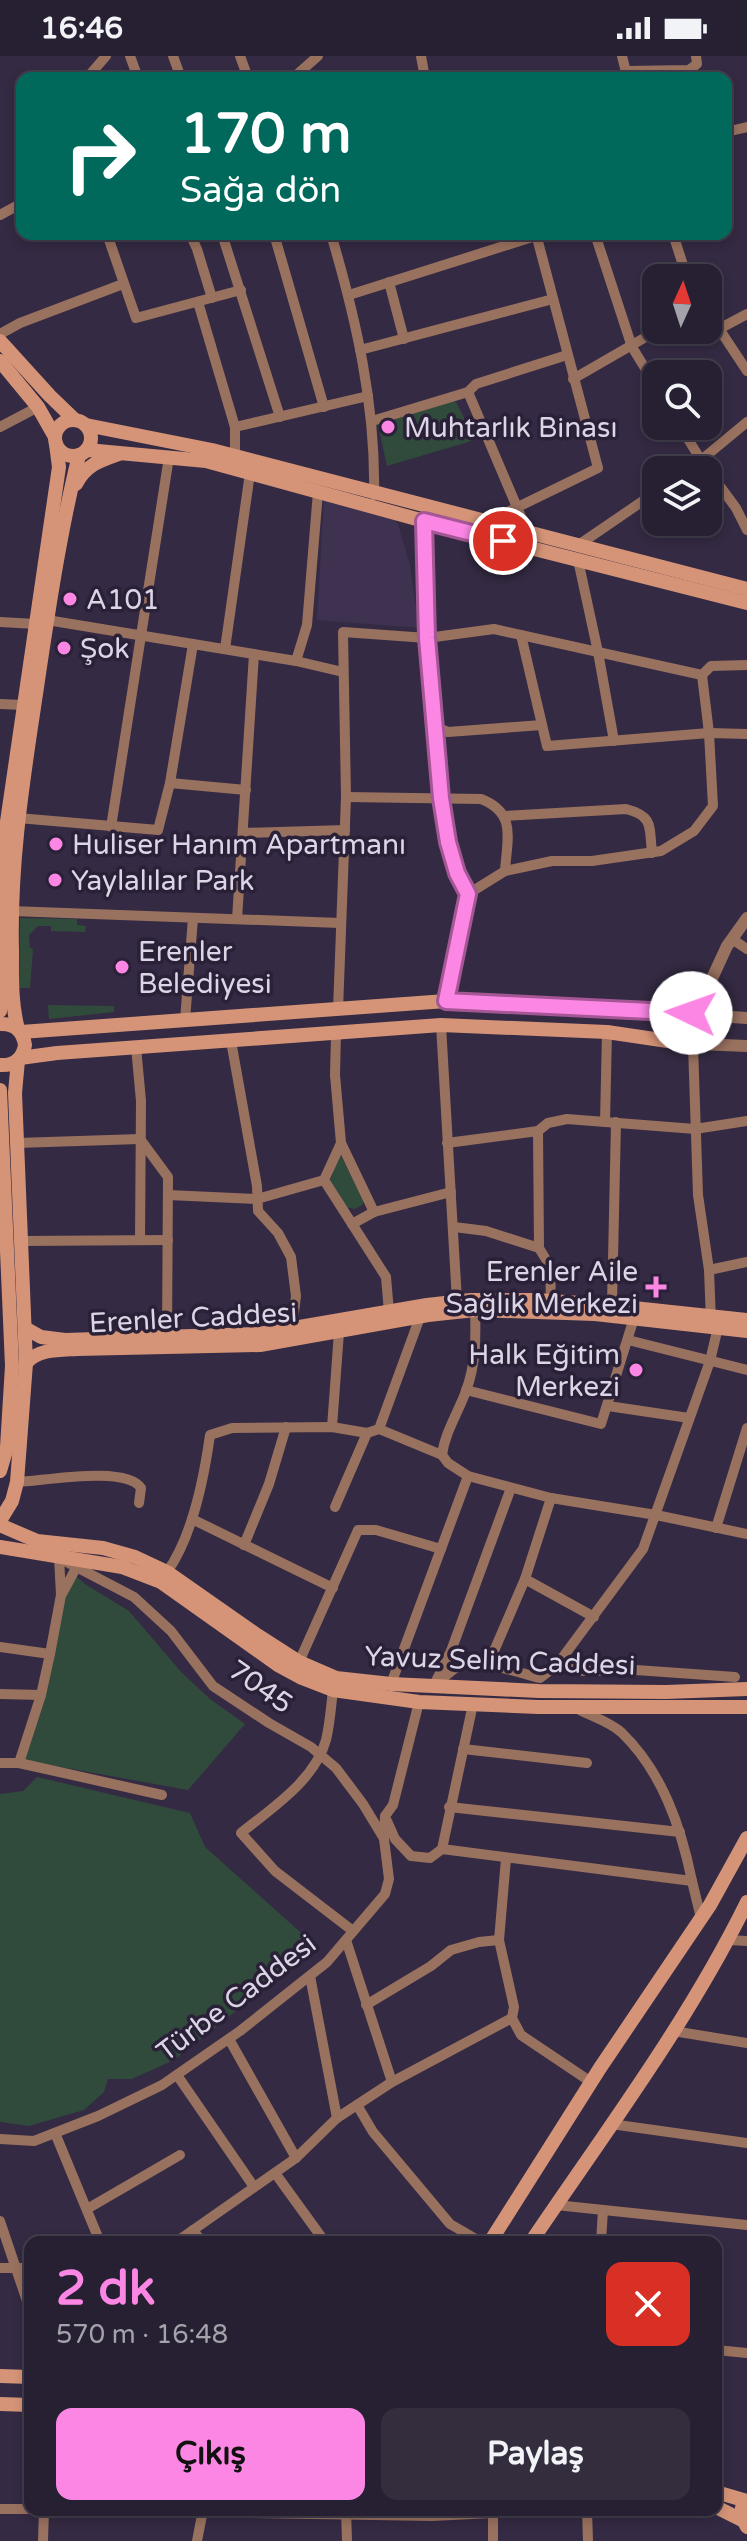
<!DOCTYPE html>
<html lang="tr">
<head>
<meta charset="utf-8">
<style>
  :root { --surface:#272032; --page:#332d3e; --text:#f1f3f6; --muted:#a4a3ac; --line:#433e4d; --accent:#fc86e4 }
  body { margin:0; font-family:"Varela Round",sans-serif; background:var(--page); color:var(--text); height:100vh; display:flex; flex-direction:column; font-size:30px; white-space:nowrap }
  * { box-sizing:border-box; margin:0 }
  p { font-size:26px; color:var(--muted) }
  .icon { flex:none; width:44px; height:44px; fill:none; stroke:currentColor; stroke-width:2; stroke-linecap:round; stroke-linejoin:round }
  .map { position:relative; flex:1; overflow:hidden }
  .sheet { position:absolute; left:24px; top:2180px; width:698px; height:280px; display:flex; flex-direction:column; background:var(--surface); border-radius:16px; box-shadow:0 4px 12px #0003,0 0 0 2px var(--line) }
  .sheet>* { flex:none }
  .top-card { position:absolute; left:16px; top:16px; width:716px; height:168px; border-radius:16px; box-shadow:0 4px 12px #0003,0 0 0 2px var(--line); background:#00695c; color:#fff; overflow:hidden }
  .needle { width:52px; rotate:3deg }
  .buttons { position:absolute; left:642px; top:208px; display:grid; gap:16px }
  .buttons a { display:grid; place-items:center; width:80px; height:80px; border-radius:16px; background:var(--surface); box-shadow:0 4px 12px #0003,0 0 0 2px var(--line); font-size:40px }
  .pin { position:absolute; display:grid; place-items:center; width:68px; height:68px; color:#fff; margin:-34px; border:4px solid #fff; border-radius:50%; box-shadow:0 2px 8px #0007 }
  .me { position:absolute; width:88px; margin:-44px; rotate:273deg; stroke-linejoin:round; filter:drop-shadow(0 0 6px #0008) }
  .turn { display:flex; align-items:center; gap:28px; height:168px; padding:0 32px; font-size:36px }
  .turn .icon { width:104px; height:104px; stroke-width:2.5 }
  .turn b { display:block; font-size:56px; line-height:68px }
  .round { display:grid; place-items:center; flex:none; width:84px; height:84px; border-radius:16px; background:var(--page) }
  .headline { display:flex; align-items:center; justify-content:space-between; height:136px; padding:0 32px }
  h1 { font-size:48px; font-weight:700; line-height:60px; color:var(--accent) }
  .action { display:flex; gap:16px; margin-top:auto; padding:16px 32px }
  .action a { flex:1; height:92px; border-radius:16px; background:var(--accent); color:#111; font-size:32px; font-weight:700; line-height:92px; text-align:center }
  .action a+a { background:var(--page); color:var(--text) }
  .status { display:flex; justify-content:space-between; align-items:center; height:56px; padding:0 40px; background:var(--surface); direction:ltr }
  .status svg { height:22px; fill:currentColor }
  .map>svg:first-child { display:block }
</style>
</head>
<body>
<div class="status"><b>16:46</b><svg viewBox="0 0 49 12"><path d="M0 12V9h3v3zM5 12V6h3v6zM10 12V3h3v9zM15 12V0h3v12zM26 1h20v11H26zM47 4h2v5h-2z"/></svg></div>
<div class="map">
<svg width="747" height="2485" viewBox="0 0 747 2485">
  <rect width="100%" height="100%" fill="#342a43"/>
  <polygon fill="#3e3250" points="324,443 392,462 398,468 410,509 419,572 317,564"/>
  <g fill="#304b3b">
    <polygon points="453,345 456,346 475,384 387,410 378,369"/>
    <polygon points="20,862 77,863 77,869 86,870 85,876 51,875 51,870 38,870 29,879 30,892 33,893 30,932 19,932"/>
    <polygon points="48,949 114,950 114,956 49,963"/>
    <polygon points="340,1098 364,1146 362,1149 355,1153 345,1151 330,1125"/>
    <polygon points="72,1517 85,1528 129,1555 182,1617 210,1643 245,1668 188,1734 22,1704"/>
    <polygon points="37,1721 190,1757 205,1791 317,1891 174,2004 132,2023 108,2023 104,2036 84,2054 29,2070 0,2066 0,1738 23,1735"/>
  </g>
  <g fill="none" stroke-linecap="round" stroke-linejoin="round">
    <g stroke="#99715f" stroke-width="10">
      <polyline points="130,0 138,22"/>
      <polyline points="173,0 181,22"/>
      <polyline points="240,0 248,22"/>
      <polyline points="421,0 425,22"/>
      <polyline points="622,0 627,20"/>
      <polyline points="626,15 689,14 697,8 696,0"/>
      <polyline points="87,22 106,0"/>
      <polyline points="293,22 318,0"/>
      <polyline points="726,76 747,71"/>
      <polyline points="0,159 22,147"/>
      <polyline points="107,178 136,262 241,234"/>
      <polyline points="190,178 197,193 212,242"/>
      <polyline points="222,178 280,361"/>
      <polyline points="274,178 324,351"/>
      <path d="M331,178C356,263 376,350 374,439"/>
      <polyline points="595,178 632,291 656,330"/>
      <polyline points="673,178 683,209 690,222"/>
      <polyline points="389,226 404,283"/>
      <polyline points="349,239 542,178"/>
      <polyline points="198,246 235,371 235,400"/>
      <polyline points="708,256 747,315"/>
      <polyline points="719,273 747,258"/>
      <polyline points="0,278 20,267 123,228"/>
      <polyline points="360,294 553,243"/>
      <polyline points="573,323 658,274"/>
      <polyline points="372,365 468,336"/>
      <polyline points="680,370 704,409"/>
      <polyline points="0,371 38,351"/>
      <polyline points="235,371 368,340"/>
      <polyline points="689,414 747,366"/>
      <polyline points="708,414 736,452 747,474"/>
      <polyline points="424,465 427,582 433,670 448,676 542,669"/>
      <polyline points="487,466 598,412 536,178"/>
      <polyline points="528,477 468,336 476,328 567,299"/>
      <polyline points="577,490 656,436"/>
      <polyline points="578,504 598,596 614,685"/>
      <polyline points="47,564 296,605 343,616"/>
      <polyline points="0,566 36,568"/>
      <polyline points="521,579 547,690 709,677 747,678"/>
      <polyline points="225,593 250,417"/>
      <polyline points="296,605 307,569 318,436"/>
      <polyline points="702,619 711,610 747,609"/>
      <polyline points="0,648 23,649"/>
      <path d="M433,670C439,727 441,786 468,838"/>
      <polyline points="170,727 246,734"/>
      <path d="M346,741L481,743C517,757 507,783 505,815"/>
      <path d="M505,760L626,753C654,760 649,771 652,797"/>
      <polyline points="18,762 158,774 170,727 193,588"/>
      <polyline points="111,771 169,401"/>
      <polyline points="243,777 345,774"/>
      <polyline points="11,855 340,867"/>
      <polyline points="237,863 254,598"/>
      <polyline points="732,883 747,893"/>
      <polyline points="338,954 346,741 343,576 427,582 494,573 702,619 709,677 713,750 694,775 661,795 592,805 552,805 505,815 468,838 446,945"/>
      <polyline points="185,964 193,862"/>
      <polyline points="441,969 457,1245"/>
      <polyline points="336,977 335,1019 341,1087 374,1156"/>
      <polyline points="231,985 257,1130 258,1155 278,1177 291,1201 296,1240 292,1273"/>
      <polyline points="693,989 698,1139 709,1214 711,1265"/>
      <polyline points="136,991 141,1045 140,1184"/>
      <polyline points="605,1066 607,976"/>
      <polyline points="140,1083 168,1121 167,1280"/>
      <polyline points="17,1087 140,1083"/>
      <polyline points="341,1087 324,1124 386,1221 389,1256"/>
      <polyline points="447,1087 538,1075"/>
      <polyline points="168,1139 257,1143 324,1124"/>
      <polyline points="352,1168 374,1156 451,1136"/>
      <polyline points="454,1171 486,1175 539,1192 550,1210 551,1245"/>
      <polyline points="22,1185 168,1184"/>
      <polyline points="539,1192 538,1075 548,1067 567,1063 695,1073 747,1065"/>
      <polyline points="709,1214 747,1206"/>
      <polyline points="612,1249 616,1066"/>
      <path d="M475,1254C476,1281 476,1308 466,1335C458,1357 445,1376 442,1399L448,1407L468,1420L551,1442L656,1459L747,1478"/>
      <polyline points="628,1284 747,1314"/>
      <polyline points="466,1334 601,1368 634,1262"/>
      <polyline points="608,1350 689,1362"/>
      <polyline points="332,1371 339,1276"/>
      <polyline points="379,1373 420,1261"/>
      <path d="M17,1426C44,1425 126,1409 141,1432L139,1447"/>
      <polyline points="335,1451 367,1377"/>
      <polyline points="192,1463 333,1532"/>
      <polyline points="716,1472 747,1372"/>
      <polyline points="244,1489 269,1428 286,1371"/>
      <polyline points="63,1504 134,1541 171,1575 213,1630 269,1667 311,1691 336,1712 363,1748 383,1781"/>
      <path d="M167,1516C193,1480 204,1422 210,1379L232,1372L332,1371L367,1377L379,1373L442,1399"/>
      <polyline points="525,1523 594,1561"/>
      <polyline points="62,1538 76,1512"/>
      <polyline points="0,1591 50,1598"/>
      <polyline points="299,1606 358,1474 376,1474 441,1493"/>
      <polyline points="488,1609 525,1523 551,1442"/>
      <polyline points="557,1609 584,1615 636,1614 735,1621"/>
      <polyline points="436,1625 451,1595 511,1432"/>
      <polyline points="391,1628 468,1420"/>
      <path d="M433,1631C442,1623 454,1611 464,1607C477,1603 524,1618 540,1622L557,1609L643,1493L710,1305L718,1271"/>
      <path d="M333,1634C331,1650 330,1668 326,1684C315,1724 272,1752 241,1777L275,1815L353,1875"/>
      <polyline points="0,1638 41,1639"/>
      <polyline points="463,1693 587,1707"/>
      <polyline points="0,1707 19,1707 162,1739"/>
      <polyline points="19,1707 41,1639 50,1598 61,1539 59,1501"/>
      <polyline points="449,1751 680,1776"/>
      <path d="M387,1765L395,1783L411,1800L430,1802L442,1793L692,1825C681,1771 662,1715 621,1676C610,1666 591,1660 578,1653"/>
      <polyline points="442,1793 473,1648"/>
      <polyline points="692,1825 701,1862"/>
      <polyline points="346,1884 392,2026"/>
      <polyline points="729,1884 747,1885"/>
      <polyline points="310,1920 337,2062"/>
      <polyline points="366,1949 431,1910 451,1894 479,1886 499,1884"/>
      <polyline points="512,1962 521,1979 591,2026"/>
      <polyline points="673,1975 747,1987"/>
      <polyline points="229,1983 296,2102"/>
      <polyline points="177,2019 254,2131"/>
      <polyline points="357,2049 373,2076 450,2168 481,2186"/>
      <polyline points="611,2068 747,2087"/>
      <polyline points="55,2077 100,2186"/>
      <polyline points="0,2083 34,2085 98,2060 162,2029 240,1975 327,1906 385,1838 389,1823 384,1783 385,1760 393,1749 419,1646"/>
      <polyline points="275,2117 325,2186"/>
      <polyline points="556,2149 747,2169"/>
      <polyline points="87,2153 180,2099"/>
      <polyline points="0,2165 30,2254"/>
      <polyline points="193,2174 202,2186"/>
      <polyline points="176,2186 296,2102 337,2062 392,2026 512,1962 514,1951 499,1884 506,1803"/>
      <polyline points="601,2186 603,2154"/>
      <polyline points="0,2212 30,2212"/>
      <polyline points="716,2294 747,2297"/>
      <polyline points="0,2453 30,2453"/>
      <polyline points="88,2454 432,2460 493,2457"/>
      <polyline points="346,2454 347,2485"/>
      <polyline points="493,2454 493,2485"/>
      <polyline points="587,2454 588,2485"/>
      <polyline points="43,2485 44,2454"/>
      <polyline points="197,2485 203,2454"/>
    </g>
    <g stroke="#99715f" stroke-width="12">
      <polyline points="696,957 727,890 747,862"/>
      <polyline points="701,959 747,962"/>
      <polyline points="699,988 747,990"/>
    </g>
    <g stroke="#d59477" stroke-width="14">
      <polyline points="0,285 50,340 75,364"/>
      <polyline points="0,305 38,351 55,381"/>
      <circle cx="73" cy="382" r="18"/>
      <polyline points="86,369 212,394 747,533"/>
      <polyline points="87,394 206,405 424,465 747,547"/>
      <path d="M76,428C86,409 99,405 119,398"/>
      <polyline points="0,955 4,786 59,411 56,388"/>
      <circle cx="694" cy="973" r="16"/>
      <path d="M0,968C14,967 23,975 25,989C23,1002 14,1010 0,1009"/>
      <path d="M18,973C11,947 12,921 12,894C10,814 21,737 33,658C46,571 58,484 79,399"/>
      <polyline points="21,976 446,945 691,957"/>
      <polyline points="20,1002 57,997 441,969 607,976 688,988"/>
      <polyline points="0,1034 12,1310 7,1391 0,1415"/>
      <polyline points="25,1272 41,1281 65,1284 259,1278 427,1249 471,1244 536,1244 596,1248 747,1264"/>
      <path d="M26,1307C38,1293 59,1294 77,1293L260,1289L428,1259L475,1254L595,1258L747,1275"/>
      <polyline points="1,1463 12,1445 17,1426 26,1307 15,1037 18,1004"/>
      <polyline points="2,1470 37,1485 103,1492 135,1501 167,1516 257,1579 299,1606 336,1622 391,1628 539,1635 666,1636 747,1633"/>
      <polyline points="0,1491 122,1511 161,1526 278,1609 302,1622 333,1634 419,1646 538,1651 747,1651"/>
      <polyline points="490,2186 600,2012 710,1849 747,1782"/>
      <path d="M531,2186C606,2075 688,1966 747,1846"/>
      <polyline points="0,2320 30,2321"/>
      <polyline points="0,2348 30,2349"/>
      <polyline points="716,2436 747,2445"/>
      <polyline points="747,2447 742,2452 741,2460 747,2471"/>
      <polyline points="716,2451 742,2464"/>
    </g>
  </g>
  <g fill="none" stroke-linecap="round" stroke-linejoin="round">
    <g stroke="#a45794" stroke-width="20">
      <polyline id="route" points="503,485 424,465 427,582 441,742 448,786 457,817 468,838 446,945 691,957"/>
    </g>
    <use href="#route" stroke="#fc86e4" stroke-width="14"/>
  </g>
  <g fill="#fc86e4" stroke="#2a2138" stroke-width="3">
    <circle cx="388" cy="371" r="8"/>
    <circle cx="70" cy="543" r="8"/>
    <circle cx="64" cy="592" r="8"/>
    <circle cx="56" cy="788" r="8"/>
    <circle cx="55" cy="824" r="8"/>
    <circle cx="122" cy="911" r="8"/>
    <path d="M652 1219h8v8h8v8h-8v8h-8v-8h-8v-8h8z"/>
    <circle cx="636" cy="1314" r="8"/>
  </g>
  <g text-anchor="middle" stroke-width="7" stroke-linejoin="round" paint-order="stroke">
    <g font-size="28" fill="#dbd5e5" stroke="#2a2138" text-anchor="start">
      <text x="404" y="381">Muhtarlık Binası</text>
      <text x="86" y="553">A101</text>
      <text x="80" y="602">Şok</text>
      <text x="72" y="798">Huliser Hanım Apartmanı</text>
      <text x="71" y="834">Yaylalılar Park</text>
      <text x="138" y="905">Erenler<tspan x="138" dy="32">Belediyesi</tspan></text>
      <text x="638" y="1225" text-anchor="end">Erenler Aile<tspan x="638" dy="32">Sağlık Merkezi</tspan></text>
      <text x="620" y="1308" text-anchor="end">Halk Eğitim<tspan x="620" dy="32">Merkezi</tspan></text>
    </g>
    <g font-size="28" fill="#dbd5e5" stroke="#2a2138">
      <text transform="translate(193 1261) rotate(-3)" y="10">Erenler Caddesi</text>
      <text transform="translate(500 1604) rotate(2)" y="10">Yavuz Selim Caddesi</text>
      <text transform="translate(261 1630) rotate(35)" y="10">7045</text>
      <text transform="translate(236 1941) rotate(-37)" y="10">Türbe Caddesi</text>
    </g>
  </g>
</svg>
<div class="buttons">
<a><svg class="needle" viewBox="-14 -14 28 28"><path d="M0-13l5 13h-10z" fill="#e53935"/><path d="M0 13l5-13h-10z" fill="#a4a3ac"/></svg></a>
<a><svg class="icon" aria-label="search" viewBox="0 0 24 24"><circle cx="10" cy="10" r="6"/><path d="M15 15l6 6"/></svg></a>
<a><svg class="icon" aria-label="layers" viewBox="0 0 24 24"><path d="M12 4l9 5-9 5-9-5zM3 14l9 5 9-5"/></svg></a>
</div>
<div class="pin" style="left:503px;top:485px;background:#d93025"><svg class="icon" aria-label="arrive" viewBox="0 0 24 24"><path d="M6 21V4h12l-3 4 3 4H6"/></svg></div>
<svg class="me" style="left:691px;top:957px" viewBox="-20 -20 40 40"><circle r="19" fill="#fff"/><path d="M0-13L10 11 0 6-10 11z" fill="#fc86e4"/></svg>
<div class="top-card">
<div class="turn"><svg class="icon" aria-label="right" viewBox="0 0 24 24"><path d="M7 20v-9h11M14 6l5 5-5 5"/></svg><div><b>170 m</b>Sağa dön</div></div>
</div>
<section class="sheet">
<div class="headline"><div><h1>2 dk</h1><p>570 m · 16:48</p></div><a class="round" style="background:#d93025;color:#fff"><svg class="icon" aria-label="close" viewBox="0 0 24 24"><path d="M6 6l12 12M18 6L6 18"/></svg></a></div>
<div class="action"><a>Çıkış</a><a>Paylaş</a></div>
</section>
</div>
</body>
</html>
